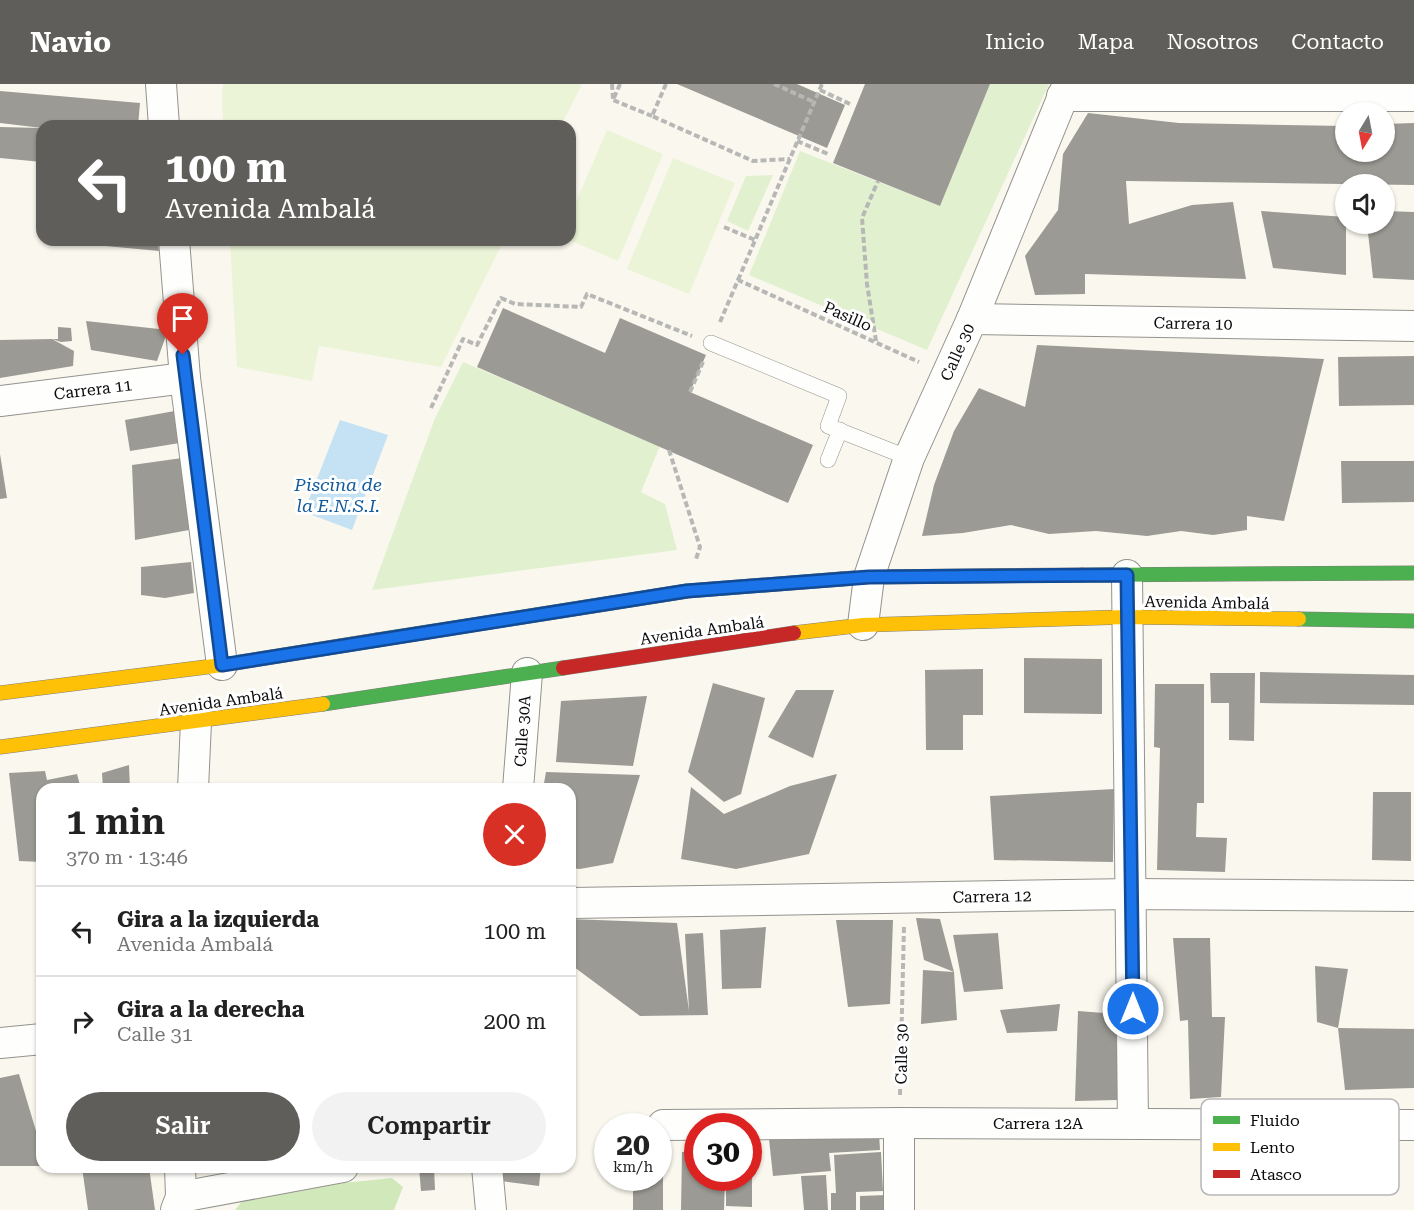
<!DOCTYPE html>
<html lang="es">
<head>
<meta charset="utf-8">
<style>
  :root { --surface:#fff; --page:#f2f2f2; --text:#222; --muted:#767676; --line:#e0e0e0; --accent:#5f5e5a }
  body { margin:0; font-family:"Roboto Serif",serif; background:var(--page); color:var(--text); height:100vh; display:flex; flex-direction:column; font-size:22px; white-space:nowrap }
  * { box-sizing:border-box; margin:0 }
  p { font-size:20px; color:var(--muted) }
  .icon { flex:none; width:33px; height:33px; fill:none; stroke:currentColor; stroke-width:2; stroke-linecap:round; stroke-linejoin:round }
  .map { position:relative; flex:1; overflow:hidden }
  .panel { position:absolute; left:36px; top:699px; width:540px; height:390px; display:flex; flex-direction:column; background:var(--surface); border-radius:18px; box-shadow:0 2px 4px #0004 }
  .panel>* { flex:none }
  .hud { position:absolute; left:36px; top:36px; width:540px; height:126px; border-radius:18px; box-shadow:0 2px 4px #0004; background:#5f5e5a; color:#fff; overflow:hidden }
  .needle { width:39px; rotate:190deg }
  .fabs { position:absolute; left:1335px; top:18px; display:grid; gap:12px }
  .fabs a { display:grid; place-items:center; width:60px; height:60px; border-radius:50%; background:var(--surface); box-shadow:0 2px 4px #0004; font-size:30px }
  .speed { position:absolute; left:594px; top:1029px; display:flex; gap:12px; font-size:30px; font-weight:700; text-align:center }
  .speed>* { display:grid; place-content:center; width:78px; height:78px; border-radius:50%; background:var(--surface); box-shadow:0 2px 4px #0004; line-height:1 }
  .speed small { font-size:15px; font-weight:400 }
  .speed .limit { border:9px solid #d22; background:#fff; color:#111 }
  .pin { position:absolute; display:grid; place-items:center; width:51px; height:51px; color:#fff; margin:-62px -26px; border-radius:50% 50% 50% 0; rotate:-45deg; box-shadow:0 0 6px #0007 }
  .pin .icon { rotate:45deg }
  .me { position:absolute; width:66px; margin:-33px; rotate:0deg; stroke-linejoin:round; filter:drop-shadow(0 0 4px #0008) }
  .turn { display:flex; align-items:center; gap:21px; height:126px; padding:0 30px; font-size:27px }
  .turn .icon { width:78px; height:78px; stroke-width:2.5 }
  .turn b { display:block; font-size:42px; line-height:51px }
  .round { display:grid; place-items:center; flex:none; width:63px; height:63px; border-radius:32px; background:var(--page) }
  .summary { display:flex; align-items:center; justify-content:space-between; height:102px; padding:0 30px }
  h1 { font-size:36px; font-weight:600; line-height:45px }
  .primary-button { display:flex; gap:12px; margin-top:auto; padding:12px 30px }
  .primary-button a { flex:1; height:69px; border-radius:36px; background:var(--accent); color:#fff; font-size:24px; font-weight:600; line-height:69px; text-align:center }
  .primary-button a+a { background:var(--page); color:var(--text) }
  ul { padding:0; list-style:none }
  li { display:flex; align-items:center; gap:18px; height:90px; padding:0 30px; border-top:2px solid var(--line) }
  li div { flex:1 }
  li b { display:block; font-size:22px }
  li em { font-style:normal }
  header { display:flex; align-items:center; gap:36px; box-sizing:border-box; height:84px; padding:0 30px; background:var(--accent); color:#fff }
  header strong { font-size:28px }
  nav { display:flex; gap:33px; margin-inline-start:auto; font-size:21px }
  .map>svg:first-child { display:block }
</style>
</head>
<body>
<header>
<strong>Navio</strong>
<nav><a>Inicio</a><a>Mapa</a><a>Nosotros</a><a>Contacto</a></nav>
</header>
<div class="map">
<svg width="1414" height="1126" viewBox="0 0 1414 1126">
  <rect width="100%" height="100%" fill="#faf8ee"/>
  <g fill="#e1f0ce">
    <polygon points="990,0 1049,0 927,266 749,191 800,67 940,122"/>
    <polygon points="773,91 748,147 727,137 746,92"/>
    <polygon points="463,278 660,362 641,408 665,420 677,466 372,506 435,334"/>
  </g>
  <polygon fill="#d1e8bb" points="392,1094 403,1103 394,1126 235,1126 243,1116 343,1099"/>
  <g fill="#ebf4d7">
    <polygon points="223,0 582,0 561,42 223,42 222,11"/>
    <polygon points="607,46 663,70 618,177 569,156 570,132"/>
    <polygon points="673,74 735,99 689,210 627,185"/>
    <polygon points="230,156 504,156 441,283 319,262 312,297 237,283"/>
  </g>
  <polygon fill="#c4e2f4" points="340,336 388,351 352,446 304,428"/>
  <g fill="#9c9a94">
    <polygon points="677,0 797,0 845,21 827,64"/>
    <polygon points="865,0 990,0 940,122 833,79"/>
    <polygon points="0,7 140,19 138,42 42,42 42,44 0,39"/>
    <polygon points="1088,29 1179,39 1346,42 1346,68 1384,68 1384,40 1414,39 1414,101 1126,97 1129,140 1192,121 1233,118 1246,195 1085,190 1085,210 1035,211 1025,172 1058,126 1063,70"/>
    <polygon points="0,43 42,44 42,78 0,74"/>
    <polygon points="1261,127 1346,133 1346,191 1273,184"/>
    <polygon points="1384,127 1414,128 1414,196 1373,194 1367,140 1384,140"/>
    <polygon points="63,156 157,156 159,167 63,158"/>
    <polygon points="503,224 605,269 620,234 706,271 690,308 813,361 788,419 477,283"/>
    <polygon points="86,237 168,246 157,277 91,266"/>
    <polygon points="58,243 71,244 72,257 61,258 52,255 58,255"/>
    <polygon points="52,255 74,267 73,282 0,294 0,256"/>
    <polygon points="1037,261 1324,275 1284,437 1247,432 1247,446 1213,451 1181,447 1147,452 1096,447 1049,450 1011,441 963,449 922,452 934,401 954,347 979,304 1025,323"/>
    <polygon points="1414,272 1414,321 1339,322 1338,273"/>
    <polygon points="180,326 186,358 130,367 125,336"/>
    <polygon points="0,370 7,414 0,415"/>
    <polygon points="182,374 189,446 135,456 132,381"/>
    <polygon points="1341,377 1414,377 1414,418 1342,419"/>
    <polygon points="191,478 194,509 165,514 141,511 141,483"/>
    <polygon points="1024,574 1102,575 1102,630 1024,629"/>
    <polygon points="983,585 983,631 963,631 963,666 926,666 925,586"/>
    <polygon points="1260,588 1414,591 1414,621 1260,619"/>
    <polygon points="1210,589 1255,589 1254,657 1229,656 1229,619 1211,619"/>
    <polygon points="713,599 765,614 741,710 724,718 688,688"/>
    <polygon points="1155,600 1204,600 1204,719 1197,719 1196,753 1227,754 1225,788 1157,786 1160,664 1154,663"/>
    <polygon points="796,606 834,606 813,674 768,653"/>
    <polygon points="647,612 633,682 556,678 561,617"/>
    <polygon points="129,681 130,705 103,705 102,689"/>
    <polygon points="45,687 47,696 77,690 81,705 42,705 42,778 19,777 9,689"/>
    <polygon points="546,688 640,691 613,779 580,785 570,784 570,705 543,705"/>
    <polygon points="837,690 809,770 736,785 681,775 691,703 724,730 790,702"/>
    <polygon points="1114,705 1113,778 994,776 990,712"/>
    <polygon points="1373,708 1411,708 1411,777 1372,776"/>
    <polygon points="916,834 940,835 954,888 957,936 921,940 923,886 954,888 924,876"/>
    <polygon points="570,835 677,839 689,927 685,850 703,849 708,931 640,932 570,880"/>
    <polygon points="836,836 893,836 890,920 848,923"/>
    <polygon points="766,843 761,904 722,905 720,846"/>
    <polygon points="998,849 1003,905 964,908 953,851"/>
    <polygon points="1173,854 1210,854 1212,933 1225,933 1221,1013 1190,1015 1188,936 1180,937"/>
    <polygon points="1315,882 1348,885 1338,944 1317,938"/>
    <polygon points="1060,920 1057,947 1007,949 1000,926"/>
    <polygon points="1078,927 1117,930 1117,1016 1075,1017"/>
    <polygon points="1338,944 1414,945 1414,1004 1345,1006"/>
    <polygon points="19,990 42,1067 42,1082 0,1082 0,994"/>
    <polygon points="879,1049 880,1066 829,1069 831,1087 773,1092 769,1055"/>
    <polygon points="682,1068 698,1068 698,1094 725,1094 724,1126 681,1126"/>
    <polygon points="748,1068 752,1068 752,1123 726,1122 726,1094 748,1094"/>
    <polygon points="881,1068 883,1107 856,1108 856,1126 831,1126 831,1109 836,1109 834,1071"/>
    <polygon points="82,1083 149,1083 155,1126 88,1126"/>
    <polygon points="419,1083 434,1083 435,1106 421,1107"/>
    <polygon points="494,1083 541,1083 539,1102 493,1096"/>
    <polygon points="658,1091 663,1091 663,1126 633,1126 633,1094 658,1094"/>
    <polygon points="826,1091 828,1126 804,1126 801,1092"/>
    <polygon points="886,1111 887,1126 860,1126 860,1112"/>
  </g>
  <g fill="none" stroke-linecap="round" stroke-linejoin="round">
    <g stroke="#93928d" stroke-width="16">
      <g id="lane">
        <polyline points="711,259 839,312 828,342 909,374"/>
        <polyline points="828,376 840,346"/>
      </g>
    </g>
    <g stroke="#93928d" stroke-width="32">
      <g id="street">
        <polyline points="161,0 164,42"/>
        <polyline points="1062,12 1414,12"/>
        <polyline points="174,156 185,294 222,581"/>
        <polyline points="972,235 1414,242"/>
        <polyline points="0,317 185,294"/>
        <polyline points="1127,491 1133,1040"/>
        <polyline points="863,541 869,493 909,374 972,235 1068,0"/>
        <polyline points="193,705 196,638"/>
        <polyline points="518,705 527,589"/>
        <polyline points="570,819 1132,810 1414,812"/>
        <polyline points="0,959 42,955"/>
        <polyline points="663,1041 899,1039 1414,1041"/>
        <polyline points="487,1083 491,1126"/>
        <polyline points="181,1113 343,1083"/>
        <polyline points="176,1126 181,1113 180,1083"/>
        <polyline points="899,1126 899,1039"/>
      </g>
    </g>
    <g stroke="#807f7a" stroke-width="15">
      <g id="fast">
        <polyline points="1082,491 1414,489"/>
        <polyline points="1299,535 1414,537"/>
        <polyline points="377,556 687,507 841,495"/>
        <polyline points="323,620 563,584"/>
      </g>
    </g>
    <g stroke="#807f7a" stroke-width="15">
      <g id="slow">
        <polyline points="841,495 869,493 1082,491"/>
        <polyline points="794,549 863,541 1127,533 1299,535"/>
        <polyline points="0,609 222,581 377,556"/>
        <polyline points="0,663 323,620"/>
      </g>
    </g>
    <g stroke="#807f7a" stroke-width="15">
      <polyline id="jam" points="563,584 794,549"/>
    </g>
    <g stroke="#b7b7b5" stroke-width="4" stroke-dasharray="6 3" stroke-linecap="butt">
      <polyline points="612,0 613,15"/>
      <polyline points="620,0 613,16 652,32"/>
      <polyline points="666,0 652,32 753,77 790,75"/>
      <polyline points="774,0 814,18"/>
      <polyline points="820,6 850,20"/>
      <polyline points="797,57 828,70"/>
      <polyline points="724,143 755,156"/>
      <polyline points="738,196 822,0"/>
      <polyline points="720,238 738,196 919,278"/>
      <polyline points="876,257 867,200 862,134 878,97"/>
      <polyline points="690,308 703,278"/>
      <polyline points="431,324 463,255 477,261 501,214 515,220 581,223 587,210 692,252"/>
      <polyline points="669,366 700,463 696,475"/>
      <polyline points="900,1011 904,841"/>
    </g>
    <use href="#lane" stroke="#fefefc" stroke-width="15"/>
    <use href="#street" stroke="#fefefc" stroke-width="30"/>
    <use href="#fast" stroke="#4caf50" stroke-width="14"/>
    <use href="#slow" stroke="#ffc107" stroke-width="14"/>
    <use href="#jam" stroke="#c62828" stroke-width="14"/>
  </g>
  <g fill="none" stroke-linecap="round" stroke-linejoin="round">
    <g stroke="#114b97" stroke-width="15">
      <polyline id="route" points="183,271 222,581 687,507 869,493 1127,491 1133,925"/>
    </g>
    <use href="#route" stroke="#1a73e8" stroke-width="10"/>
  </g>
  <g text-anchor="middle" stroke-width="6" stroke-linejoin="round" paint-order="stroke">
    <g font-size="16" fill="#0b0b0b" stroke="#fff">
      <text transform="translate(848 232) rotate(24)" y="6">Pasillo</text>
      <text transform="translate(1193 239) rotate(1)" y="6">Carrera 10</text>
      <text transform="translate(957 268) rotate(-66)" y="6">Calle 30</text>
      <text transform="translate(93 305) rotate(-7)" y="6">Carrera 11</text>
      <text transform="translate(1207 518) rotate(1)" y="6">Avenida Ambalá</text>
      <text transform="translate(702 546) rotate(-8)" y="6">Avenida Ambalá</text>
      <text transform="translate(221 617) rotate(-8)" y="6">Avenida Ambalá</text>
      <text transform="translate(522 647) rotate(-86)" y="6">Calle 30A</text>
      <text transform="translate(992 812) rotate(-1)" y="6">Carrera 12</text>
      <text transform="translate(901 970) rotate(-89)" y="6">Calle 30</text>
      <text x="1038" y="1045">Carrera 12A</text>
    </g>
    <g font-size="18" font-style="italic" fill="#145a9d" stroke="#fff">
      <text x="338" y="407">Piscina de<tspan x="338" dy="21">la E.N.S.I.</tspan></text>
    </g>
  </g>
  <rect x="1201" y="1015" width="198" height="96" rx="9" fill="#fff" stroke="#b6b6b6" stroke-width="1.5"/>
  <rect x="1213" y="1032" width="27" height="8" fill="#4caf50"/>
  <rect x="1213" y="1059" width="27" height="8" fill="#ffc107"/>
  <rect x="1213" y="1086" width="27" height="8" fill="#c62828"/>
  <g font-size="16" fill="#0b0b0b">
    <text x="1250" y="1042">Fluido</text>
    <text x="1250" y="1069">Lento</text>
    <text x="1250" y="1096">Atasco</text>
  </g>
</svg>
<div class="fabs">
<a><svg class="needle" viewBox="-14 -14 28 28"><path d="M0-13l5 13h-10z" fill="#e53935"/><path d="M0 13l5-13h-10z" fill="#767676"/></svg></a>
<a><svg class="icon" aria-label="sound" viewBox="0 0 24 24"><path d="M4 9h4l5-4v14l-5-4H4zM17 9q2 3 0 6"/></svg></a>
</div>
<div class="speed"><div>20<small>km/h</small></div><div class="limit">30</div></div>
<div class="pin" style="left:183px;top:271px;background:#d93025"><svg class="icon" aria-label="arrive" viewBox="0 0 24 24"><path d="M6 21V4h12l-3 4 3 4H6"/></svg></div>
<svg class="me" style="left:1133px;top:925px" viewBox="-20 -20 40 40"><circle r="17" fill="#1a73e8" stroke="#fff" stroke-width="3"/><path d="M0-11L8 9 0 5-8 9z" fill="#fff"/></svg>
<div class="hud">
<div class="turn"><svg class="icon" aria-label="left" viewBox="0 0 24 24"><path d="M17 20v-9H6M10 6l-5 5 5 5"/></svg><div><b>100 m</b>Avenida Ambalá</div></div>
</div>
<section class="panel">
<div class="summary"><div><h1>1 min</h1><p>370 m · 13:46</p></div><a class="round" style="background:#d93025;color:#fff"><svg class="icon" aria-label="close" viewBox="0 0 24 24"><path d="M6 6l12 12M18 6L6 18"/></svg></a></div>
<ul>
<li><svg class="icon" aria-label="left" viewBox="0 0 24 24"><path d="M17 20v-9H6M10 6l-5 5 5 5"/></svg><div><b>Gira a la izquierda</b><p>Avenida Ambalá</p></div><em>100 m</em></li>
<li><svg class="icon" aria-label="right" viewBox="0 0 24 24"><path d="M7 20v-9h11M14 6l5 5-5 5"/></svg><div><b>Gira a la derecha</b><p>Calle 31</p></div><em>200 m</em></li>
</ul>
<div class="primary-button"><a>Salir</a><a>Compartir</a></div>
</section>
</div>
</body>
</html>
